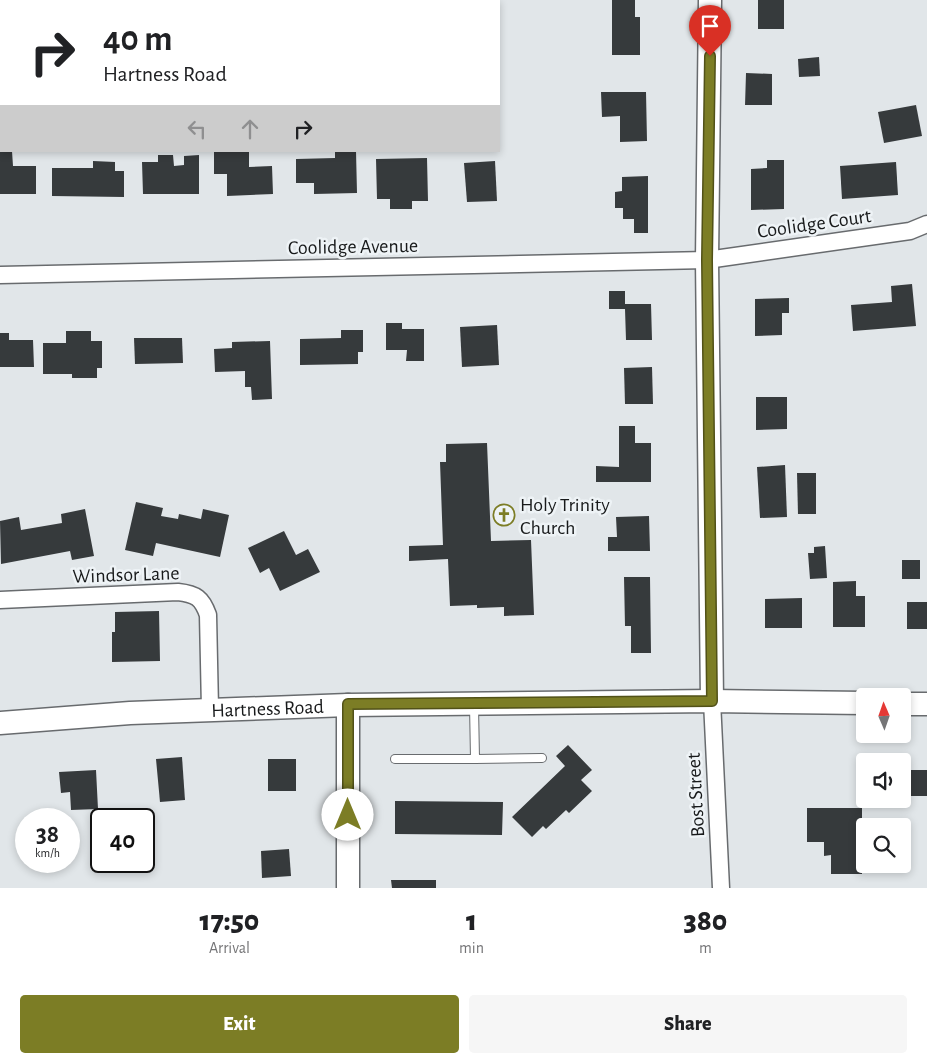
<!DOCTYPE html>
<html lang="en">
<head>
<meta charset="utf-8">
<style>
  :root { --surface:#fff; --page:#f6f6f6; --text:#202124; --muted:#757577; --accent:#7c7d25 }
  body { margin:0; font-family:"Alegreya Sans",sans-serif; background:var(--page); color:var(--text); height:100vh; display:flex; flex-direction:column; font-size:19px; white-space:nowrap }
  * { box-sizing:border-box; margin:0 }
  p { font-size:16px; color:var(--muted) }
  .icon { flex:none; width:28px; height:28px; fill:none; stroke:currentColor; stroke-width:2; stroke-linecap:round; stroke-linejoin:round }
  .map { position:relative; height:888px; overflow:hidden }
  .side { display:flex; flex-direction:column; background:var(--surface); flex:1 }
  .side>* { flex:none }
  .hud { position:absolute; left:0px; top:0px; width:500px; height:152px; box-shadow:0 2px 8px #0003; background:#fff; color:var(--text); overflow:hidden }
  .needle { width:32px; rotate:358deg }
  .buttons { position:absolute; left:856px; top:688px; display:grid; gap:10px }
  .buttons a { display:grid; place-items:center; width:55px; height:55px; border-radius:5px; background:var(--surface); box-shadow:0 2px 8px #0003; font-size:25px }
  .speed { position:absolute; left:15px; top:808px; display:flex; gap:10px; font-size:25px; font-weight:700; text-align:center }
  .speed>* { display:grid; place-content:center; width:65px; height:65px; border-radius:50%; background:var(--surface); box-shadow:0 2px 8px #0003; line-height:1 }
  .speed small { font-size:12px; font-weight:400 }
  .speed .limit { border:2px solid #111; border-radius:8px; background:#fff; color:#111 }
  .pin { position:absolute; display:grid; place-items:center; width:42px; height:42px; color:#fff; margin:-51px -21px; border-radius:50% 50% 50% 0; rotate:-45deg; box-shadow:0 0 5px #0007 }
  .pin .icon { rotate:45deg }
  .me { position:absolute; width:55px; margin:-28px; rotate:0deg; stroke-linejoin:round; filter:drop-shadow(0 0 4px #0008) }
  .turn { display:flex; align-items:center; gap:18px; height:105px; padding:0 20px; font-size:22px }
  .turn .icon { width:65px; height:65px; stroke-width:2.5 }
  .turn b { display:block; font-size:35px; line-height:42px }
  .lanes { display:flex; align-items:center; height:48px; padding:0 20px; background:#0003; justify-content:center; gap:25px; direction:ltr }
  .lanes .off { opacity:.35 }
  .eta { display:flex; justify-content:space-evenly; align-items:center; height:85px; text-align:center }
  .eta b { font-size:30px; font-weight:800; line-height:35px }
  .button { display:flex; gap:10px; margin-top:auto; padding:10px 20px }
  .button a { flex:1; height:58px; border-radius:5px; background:var(--accent); color:#fff; font-size:20px; font-weight:800; line-height:58px; text-align:center }
  .button a+a { background:var(--page); color:var(--text) }
  .map>svg:first-child { display:block }
</style>
</head>
<body>
<div class="map">
<svg width="927" height="888" viewBox="0 0 927 888">
  <rect width="100%" height="100%" fill="#e1e6e9"/>
  <g fill="#363a3c">
    <polygon points="612,0 635,0 635,17 640,17 640,55 612,55"/>
    <rect x="758" y="0" width="26" height="29"/>
    <polygon points="819,57 820,76 799,77 798,59"/>
    <polygon points="746,73 772,74 772,105 745,105"/>
    <polygon points="601,92 646,92 647,141 620,142 620,116 602,117"/>
    <polygon points="916,105 922,136 884,143 878,112"/>
    <polygon points="0,151 12,151 13,166 36,166 36,194 0,194"/>
    <polygon points="214,151 249,151 249,167 272,166 273,194 227,196 227,174 214,174"/>
    <polygon points="335,151 356,151 357,193 314,194 314,183 296,183 296,159 335,158"/>
    <polygon points="158,155 173,155 174,166 184,165 184,156 199,155 199,194 143,194 142,162 158,162"/>
    <polygon points="427,158 428,201 412,201 412,209 390,209 390,199 377,199 376,159"/>
    <polygon points="767,160 784,160 784,209 751,210 751,169 767,168"/>
    <polygon points="93,161 115,162 115,171 124,171 124,197 52,196 52,168 93,168"/>
    <polygon points="495,161 497,201 467,202 464,163"/>
    <polygon points="896,162 898,195 842,199 840,166"/>
    <polygon points="648,176 648,233 634,233 634,219 623,219 623,208 615,208 615,192 622,191 622,177"/>
    <polygon points="912,284 916,326 853,331 851,305 892,302 891,286"/>
    <polygon points="609,291 625,291 625,304 651,304 652,340 626,340 625,309 609,309"/>
    <polygon points="789,298 789,313 782,313 782,335 755,336 755,299"/>
    <polygon points="386,323 402,323 402,329 424,329 424,361 406,361 407,350 386,350"/>
    <polygon points="497,325 499,365 462,367 460,327"/>
    <polygon points="341,330 363,330 363,352 358,352 358,364 300,365 300,339 341,338"/>
    <polygon points="66,331 91,331 91,341 102,341 102,368 97,368 97,378 72,378 72,374 43,374 43,343 66,343"/>
    <polygon points="0,333 9,333 9,340 33,340 34,367 0,367"/>
    <polygon points="134,338 182,338 183,363 135,364"/>
    <polygon points="270,341 272,399 252,400 251,387 245,387 245,371 215,372 214,349 232,348 232,342"/>
    <polygon points="652,367 653,404 625,404 624,368"/>
    <polygon points="756,397 787,397 787,429 756,430"/>
    <polygon points="619,426 635,426 635,443 651,443 651,482 596,482 596,466 619,467"/>
    <polygon points="487,443 491,541 531,540 534,615 504,616 504,607 477,608 477,605 450,606 448,559 409,561 409,546 443,545 440,462 446,462 446,444"/>
    <polygon points="785,465 787,517 760,518 757,467"/>
    <polygon points="797,473 816,473 816,514 798,514"/>
    <polygon points="136,502 163,508 161,516 178,519 179,514 201,519 203,509 229,515 220,557 156,543 153,556 125,550"/>
    <polygon points="85,509 94,556 72,560 70,551 1,564 0,521 19,517 21,530 62,523 61,514"/>
    <polygon points="649,516 650,551 608,551 608,537 617,537 616,517"/>
    <polygon points="284,531 296,555 308,549 320,572 280,591 269,568 260,573 248,548"/>
    <polygon points="825,546 827,578 810,579 808,553 814,553 814,547"/>
    <rect x="902" y="560" width="18" height="19"/>
    <polygon points="624,577 650,577 651,653 631,653 631,626 625,626"/>
    <polygon points="856,581 856,596 865,596 865,627 833,627 833,582"/>
    <polygon points="802,598 802,628 765,628 765,599"/>
    <rect x="907" y="602" width="20" height="27"/>
    <polygon points="159,611 160,661 112,662 112,632 115,632 115,612"/>
    <polygon points="568,745 592,770 581,780 592,791 569,813 566,810 546,829 543,826 532,837 512,817 565,766 556,756"/>
    <polygon points="182,757 185,800 160,802 156,759"/>
    <rect x="268" y="759" width="28" height="32"/>
    <polygon points="96,770 98,809 71,810 70,792 61,793 59,772"/>
    <rect x="902" y="770" width="25" height="26"/>
    <polygon points="395,801 503,802 502,835 395,834"/>
    <polygon points="807,808 862,808 862,874 831,874 831,855 824,856 824,842 807,842"/>
    <polygon points="289,849 291,876 262,878 261,851"/>
    <polygon points="391,880 436,880 436,888 392,888"/>
  </g>
  <g fill="none" stroke-linecap="round" stroke-linejoin="round">
    <g stroke="#686b6e" stroke-width="10">
      <g id="lane">
        <polyline points="474,705 475,759 542,758"/>
        <polyline points="395,759 475,759"/>
      </g>
    </g>
    <g stroke="#686b6e" stroke-width="19">
      <g id="street">
        <polyline points="0,275 707,260 910,231 927,224"/>
        <path d="M0,600L178,592C196,594 202,598 208,615L210,709"/>
        <polyline points="712,701 721,888"/>
      </g>
    </g>
    <g stroke="#686b6e" stroke-width="25">
      <g id="secondary">
        <polyline points="710,0 707,260 712,701"/>
        <polyline points="902,704 927,704"/>
        <polyline points="348,705 348,888"/>
        <path id="s1" d="M0,723L130,713L348,705L712,701L865,703"/>
      </g>
    </g>
    <use href="#lane" stroke="#fff" stroke-width="8"/>
    <use href="#street" stroke="#fff" stroke-width="16"/>
    <use href="#secondary" stroke="#fff" stroke-width="22"/>
  </g>
  <g fill="none" stroke-linecap="round" stroke-linejoin="round">
    <g stroke="#515118" stroke-width="12">
      <polyline id="route" points="348,815 348,704 712,701 707,260 710,56"/>
    </g>
    <use href="#route" stroke="#7c7d25" stroke-width="9"/>
  </g>
  <defs>
    <g id="church-ring" transform="scale(1.125)"><circle r="9.5" fill="#eef3f6" stroke="#7c7d25" stroke-width="1.5"/><path d="M-1.2-6h2.4v3.5h3.3v2.4h-3.3V6h-2.4V-.1h-3.3v-2.4h3.3Z" fill="#7c7d25"/></g>
  </defs>
  <g fill-rule="evenodd">
    <use href="#church-ring" x="504" y="515"/>
  </g>
  <g text-anchor="middle" stroke-width="5" stroke-linejoin="round" paint-order="stroke">
    <g font-size="20" fill="#181a1b" stroke="#eef3f6">
      <text transform="translate(814 223) rotate(-8)" y="7">Coolidge Court</text>
      <text transform="translate(353 246) rotate(-1)" y="7">Coolidge Avenue</text>
      <text transform="translate(126 574) rotate(-2)" y="7">Windsor Lane</text>
      <text dy="7" stroke="none"><textPath href="#s1" startOffset="268">Hartness Road</textPath></text>
      <text transform="translate(695 795) rotate(-93)" y="7">Bost Street</text>
    </g>
    <g font-size="20" fill="#181a1b" stroke="#eef3f6" text-anchor="start">
      <text x="520" y="511">Holy Trinity<tspan x="520" dy="23">Church</tspan></text>
    </g>
  </g>
</svg>
<div class="buttons">
<a><svg class="needle" viewBox="-14 -14 28 28"><path d="M0-13l5 13h-10z" fill="#e53935"/><path d="M0 13l5-13h-10z" fill="#757577"/></svg></a>
<a><svg class="icon" aria-label="sound" viewBox="0 0 24 24"><path d="M4 9h4l5-4v14l-5-4H4zM17 9q2 3 0 6"/></svg></a>
<a><svg class="icon" aria-label="search" viewBox="0 0 24 24"><circle cx="10" cy="10" r="6"/><path d="M15 15l6 6"/></svg></a>
</div>
<div class="speed"><div>38<small>km/h</small></div><div class="limit">40</div></div>
<div class="pin" style="left:710px;top:56px;background:#d93025"><svg class="icon" aria-label="arrive" viewBox="0 0 24 24"><path d="M6 21V4h12l-3 4 3 4H6"/></svg></div>
<svg class="me" style="left:348px;top:815px" viewBox="-20 -20 40 40"><circle r="19" fill="#fff"/><path d="M0-13L10 11 0 6-10 11z" fill="#7c7d25"/></svg>
<div class="hud">
<div class="turn"><svg class="icon" aria-label="right" viewBox="0 0 24 24"><path d="M7 20v-9h11M14 6l5 5-5 5"/></svg><div><b>40 m</b>Hartness Road</div></div>
<div class="lanes"><svg class="icon off" aria-label="left" viewBox="0 0 24 24"><path d="M17 20v-9H6M10 6l-5 5 5 5"/></svg><svg class="icon off" aria-label="ahead" viewBox="0 0 24 24"><path d="M12 20V5M6 11l6-6 6 6"/></svg><svg class="icon" aria-label="right" viewBox="0 0 24 24"><path d="M7 20v-9h11M14 6l5 5-5 5"/></svg></div>
</div>
</div>
<section class="side">
<div class="eta">
<div><b>17:50</b><p>Arrival</p></div>
<div><b>1</b><p>min</p></div>
<div><b>380</b><p>m</p></div>
</div>
<div class="button"><a>Exit</a><a>Share</a></div>
</section>
</body>
</html>
